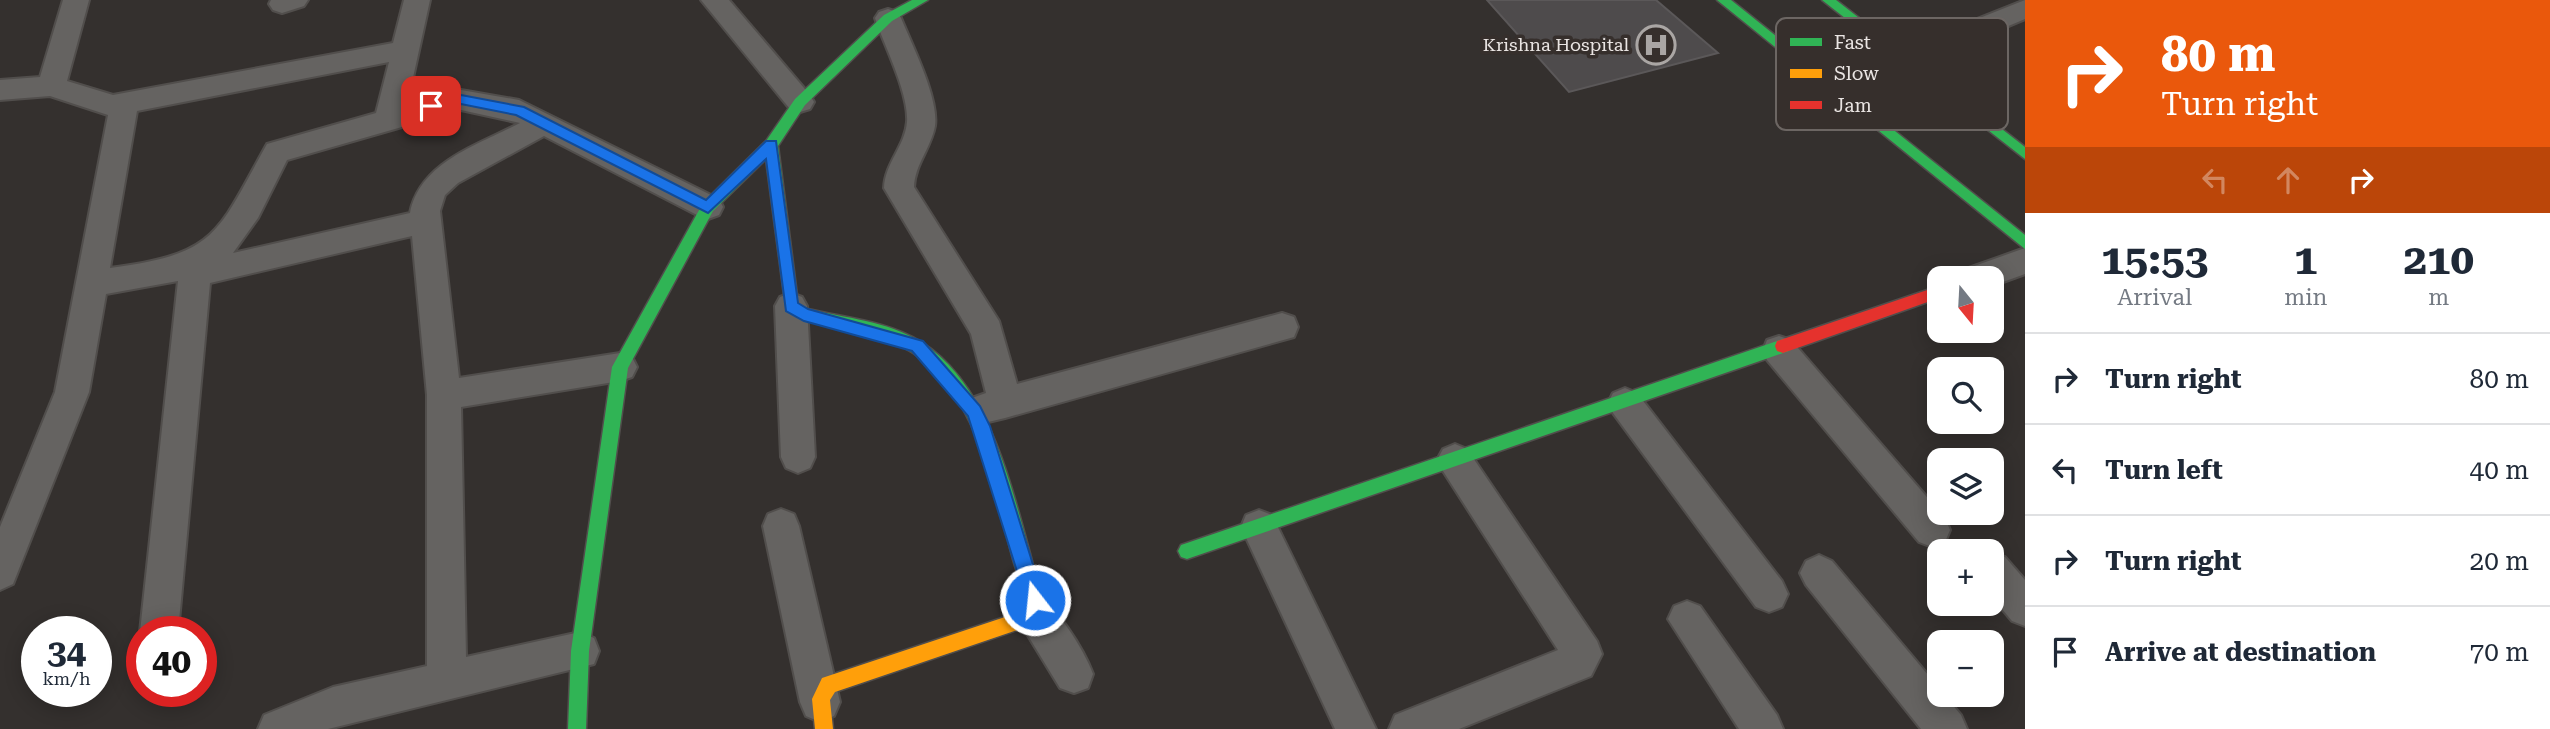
<!DOCTYPE html>
<html lang="en">
<head>
<meta charset="utf-8">
<style>
  :root { --surface:#fff; --page:#f6f6f7; --text:#1f2937; --muted:#747a83; --line:#e0e1e3 }
  body { margin:0; font-family:"Roboto Serif",serif; background:var(--page); color:var(--text); height:100vh; display:flex; flex-direction:column; font-size:26px; white-space:nowrap }
  * { box-sizing:border-box; margin:0 }
  p { font-size:23px; color:var(--muted) }
  .icon { flex:none; width:38px; height:38px; fill:none; stroke:currentColor; stroke-width:2; stroke-linecap:round; stroke-linejoin:round }
  .map { position:relative; flex:1; overflow:hidden }
  .details { display:flex; flex-direction:column; background:var(--surface); width:525px }
  .details>* { flex:none }
  .top-card { background:#ea580c; color:#fff; overflow:hidden }
  .needle { width:46px; rotate:162deg }
  .buttons { position:absolute; left:1927px; top:266px; display:grid; gap:14px }
  .buttons a { display:grid; place-items:center; width:77px; height:77px; border-radius:14px; background:var(--surface); box-shadow:0 4px 18px #0003; font-size:35px }
  .speed { position:absolute; left:21px; top:616px; display:flex; gap:14px; font-size:35px; font-weight:700; text-align:center }
  .speed>* { display:grid; place-content:center; width:91px; height:91px; border-radius:50%; background:var(--surface); box-shadow:0 4px 18px #0003; line-height:1 }
  .speed small { font-size:18px; font-weight:400 }
  .speed .limit { border:10px solid #d22; background:#fff; color:#111 }
  .pin { position:absolute; display:grid; place-items:center; width:60px; height:60px; color:#fff; margin:-30px; border-radius:14px; box-shadow:0 4px 10px #0006 }
  .me { position:absolute; width:77px; margin:-38px; rotate:344deg; stroke-linejoin:round; filter:drop-shadow(0 0 5px #0008) }
  .turn { display:flex; align-items:center; gap:24px; height:147px; padding:0 21px; font-size:32px }
  .turn .icon { width:91px; height:91px; stroke-width:2.5 }
  .turn b { display:block; font-size:49px; line-height:60px }
  .lanes { display:flex; align-items:center; height:66px; padding:0 21px; background:#0003; justify-content:center; gap:35px; direction:ltr }
  .lanes .off { opacity:.35 }
  .eta { display:flex; justify-content:space-evenly; align-items:center; height:119px; text-align:center }
  .eta b { font-size:42px; font-weight:700; line-height:49px }
  ul { padding:0; list-style:none }
  li { display:flex; align-items:center; gap:21px; height:91px; padding:0 21px; border-top:2px solid var(--line) }
  li div { flex:1 }
  li b { display:block; font-size:26px }
  li em { font-style:normal }
  main { display:flex; flex:1; min-height:0 }
  .map>svg:first-child { display:block }
</style>
</head>
<body>
<main>
<div class="map">
<svg width="2025" height="729" viewBox="0 0 2025 729">
  <rect width="100%" height="100%" fill="#34302e"/>
  <polygon fill="#4e4b4c" stroke="#5b5859" stroke-width="2" points="1487,0 1656,0 1718,53 1569,92"/>
  <g fill="none" stroke-linecap="round" stroke-linejoin="round">
    <g stroke="#514e4c" stroke-width="4">
      <g id="street">
        <path d="M63,0H89L67,81L113,95L393,43L404,0H430L407,105L461,90L519,100L719,199L723,207L719,215L708,219L697,215L544,136L458,183L445,195L440,211L459,378L620,353L632,357L637,367L632,377L620,381L461,407L466,657L580,632L594,638L599,651L594,664L328,729H258L264,715L333,687L427,666V395L412,236L210,283L178,632H142V636L140,632L178,281L106,294L89,392L13,584L0,590V527L55,392L108,115L50,96L0,100V80L40,77ZM389,62L376,113L267,144C217,233 218,254 110,268L137,111ZM461,110L520,123C478,145 420,162 410,213L233,253L258,218L287,160Z"/>
        <polygon points="271,0 308,0 304,6 282,13 273,10 269,4"/>
        <polygon points="701,0 729,0 810,95 814,102 810,109 800,112 790,109"/>
        <polygon points="2025,0 2025,19 1914,66 1904,69 1894,66 1890,59 1894,52"/>
        <path d="M888,9L897,12L901,18C912,45 939,98 935,126C931,148 915,164 914,187L999,321L1017,384L1282,313L1294,317L1298,327L1294,337L1005,418L984,423L972,418L967,408L972,398L986,393L971,334L884,188C885,163 905,146 907,122C909,93 884,45 875,18L879,12Z"/>
        <polygon points="2025,248 2025,274 1992,286 1992,278 1961,278 1966,269"/>
        <polygon points="791,293 802,297 807,306 815,457 810,468 798,473 786,468 781,457 775,306 780,297"/>
        <polygon points="1779,336 1791,340 1945,518 1950,530 1945,542 1932,547 1919,542 1767,360 1763,350 1767,340"/>
        <polygon points="1625,388 1637,393 1782,581 1788,594 1782,607 1769,612 1756,607 1613,413 1608,403 1613,393"/>
        <polygon points="1455,444 1467,449 1597,641 1602,654 1591,676 1459,729 1389,729 1395,715 1558,650 1443,471 1437,460 1443,449"/>
        <polygon points="781,509 794,514 799,526 840,702 834,716 820,722 806,716 800,702 763,526 768,514"/>
        <polygon points="1259,510 1272,515 1376,729 1335,729 1241,527 1246,515"/>
        <polygon points="1992,552 2005,557 2025,580 2025,626 2012,621 1992,597"/>
        <polygon points="1819,555 1832,561 1939,688 1939,695 1944,695 1961,715 1967,729 1921,729 1806,585 1800,573 1806,561"/>
        <path d="M1032,593C1055,602 1084,650 1093,674L1088,688L1074,693L1060,688L1013,611L1019,598Z"/>
        <polygon points="1687,601 1700,606 1777,715 1783,729 1739,729 1668,619 1674,606"/>
      </g>
    </g>
    <g stroke="#514e4c" stroke-width="3">
      <g id="fast">
        <path d="M912,0H928L892,21L805,105L778,146L798,303L808,309C845,318 888,321 921,342C994,387 1015,503 1037,579L1034,585L1028,587L1022,585C1013,566 1009,543 1004,523C987,460 966,380 903,347C866,328 821,332 786,310L766,159L713,211L628,368L589,651L586,729H568L571,651L612,367L703,203L766,141L795,99L884,15Z"/>
        <polygon points="1717,0 1731,0 2025,235 2025,249"/>
        <polygon points="1822,0 1836,0 2025,147 2025,159"/>
        <polygon points="1783,339 1789,341 1791,346 1789,351 1187,559 1181,557 1178,551 1181,545 1187,543"/>
      </g>
    </g>
    <g stroke="#514e4c" stroke-width="3">
      <path id="slow" d="M1028,571L1034,573C1044,594 1044,611 1026,627L835,692L830,700L833,729H815L812,699L822,678L1014,614L1024,602L1019,579L1022,573Z"/>
    </g>
    <g stroke="#514e4c" stroke-width="3">
      <polygon id="jam" points="1939,286 1939,298 1783,353 1777,351 1775,346 1777,341"/>
    </g>
    <use href="#street" fill="#656361" fill-rule="evenodd"/>
    <use href="#fast" fill="#30b455" fill-rule="evenodd"/>
    <use href="#slow" fill="#ff9f0a" fill-rule="evenodd"/>
    <use href="#jam" fill="#e5322d" fill-rule="evenodd"/>
  </g>
  <polygon fill="#1a73e8" stroke="#114b97" stroke-width="2" points="461,95 524,107 706,200 766,141 776,141 798,303 808,309 923,341 980,406 990,426 1044,600 1041,606 1035,608 1028,606 1026,600 968,416 912,351 804,321 786,311 766,159 708,213 516,115 461,104 431,111 424,106 426,103"/>
  <defs>
    <g id="hospital-ring" transform="scale(2.0125)"><circle r="9.5" fill="#362f2c" stroke="#aaa6a4" stroke-width="1.5"/><path d="M-5-5h3v3.5h4V-5h3V5h-3V1.5h-4V5h-3Z" fill="#aaa6a4"/></g>
  </defs>
  <g fill-rule="evenodd">
    <use href="#hospital-ring" x="1656" y="45"/>
  </g>
  <g text-anchor="middle" stroke-width="7" stroke-linejoin="round" paint-order="stroke">
    <g font-size="18" fill="#eae5e3" stroke="#362f2c" text-anchor="end">
      <text x="1629" y="51">Krishna Hospital</text>
    </g>
  </g>
  <rect x="1776" y="18" width="232" height="112" rx="10" fill="#362f2c" stroke="#6c6663" stroke-width="2"/>
  <rect x="1790" y="38" width="32" height="8" fill="#30b455"/>
  <rect x="1790" y="69" width="32" height="9" fill="#ff9f0a"/>
  <rect x="1790" y="101" width="32" height="8" fill="#e5322d"/>
  <g font-size="19" fill="#eae5e3">
    <text x="1834" y="49">Fast</text>
    <text x="1834" y="80">Slow</text>
    <text x="1834" y="112">Jam</text>
  </g>
</svg>
<div class="buttons">
<a><svg class="needle" viewBox="-14 -14 28 28"><path d="M0-13l5 13h-10z" fill="#e53935"/><path d="M0 13l5-13h-10z" fill="#747a83"/></svg></a>
<a><svg class="icon" aria-label="search" viewBox="0 0 24 24"><circle cx="10" cy="10" r="6"/><path d="M15 15l6 6"/></svg></a>
<a><svg class="icon" aria-label="layers" viewBox="0 0 24 24"><path d="M12 4l9 5-9 5-9-5zM3 14l9 5 9-5"/></svg></a>
<a>+</a>
<a>−</a>
</div>
<div class="speed"><div>34<small>km/h</small></div><div class="limit">40</div></div>
<div class="pin" style="left:431px;top:106px;background:#d93025"><svg class="icon" aria-label="arrive" viewBox="0 0 24 24"><path d="M6 21V4h12l-3 4 3 4H6"/></svg></div>
<svg class="me" style="left:1035px;top:600px" viewBox="-20 -20 40 40"><circle r="17" fill="#1a73e8" stroke="#fff" stroke-width="3"/><path d="M0-11L8 9 0 5-8 9z" fill="#fff"/></svg>
</div>
<section class="details">
<div class="top-card">
<div class="turn"><svg class="icon" aria-label="right" viewBox="0 0 24 24"><path d="M7 20v-9h11M14 6l5 5-5 5"/></svg><div><b>80 m</b>Turn right</div></div>
<div class="lanes"><svg class="icon off" aria-label="left" viewBox="0 0 24 24"><path d="M17 20v-9H6M10 6l-5 5 5 5"/></svg><svg class="icon off" aria-label="ahead" viewBox="0 0 24 24"><path d="M12 20V5M6 11l6-6 6 6"/></svg><svg class="icon" aria-label="right" viewBox="0 0 24 24"><path d="M7 20v-9h11M14 6l5 5-5 5"/></svg></div>
</div>
<div class="eta">
<div><b>15:53</b><p>Arrival</p></div>
<div><b>1</b><p>min</p></div>
<div><b>210</b><p>m</p></div>
</div>
<ul>
<li><svg class="icon" aria-label="right" viewBox="0 0 24 24"><path d="M7 20v-9h11M14 6l5 5-5 5"/></svg><div><b>Turn right</b></div><em>80 m</em></li>
<li><svg class="icon" aria-label="left" viewBox="0 0 24 24"><path d="M17 20v-9H6M10 6l-5 5 5 5"/></svg><div><b>Turn left</b></div><em>40 m</em></li>
<li><svg class="icon" aria-label="right" viewBox="0 0 24 24"><path d="M7 20v-9h11M14 6l5 5-5 5"/></svg><div><b>Turn right</b></div><em>20 m</em></li>
<li><svg class="icon" aria-label="arrive" viewBox="0 0 24 24"><path d="M6 21V4h12l-3 4 3 4H6"/></svg><div><b>Arrive at destination</b></div><em>70 m</em></li>
</ul>
</section>
</main>
</body>
</html>
